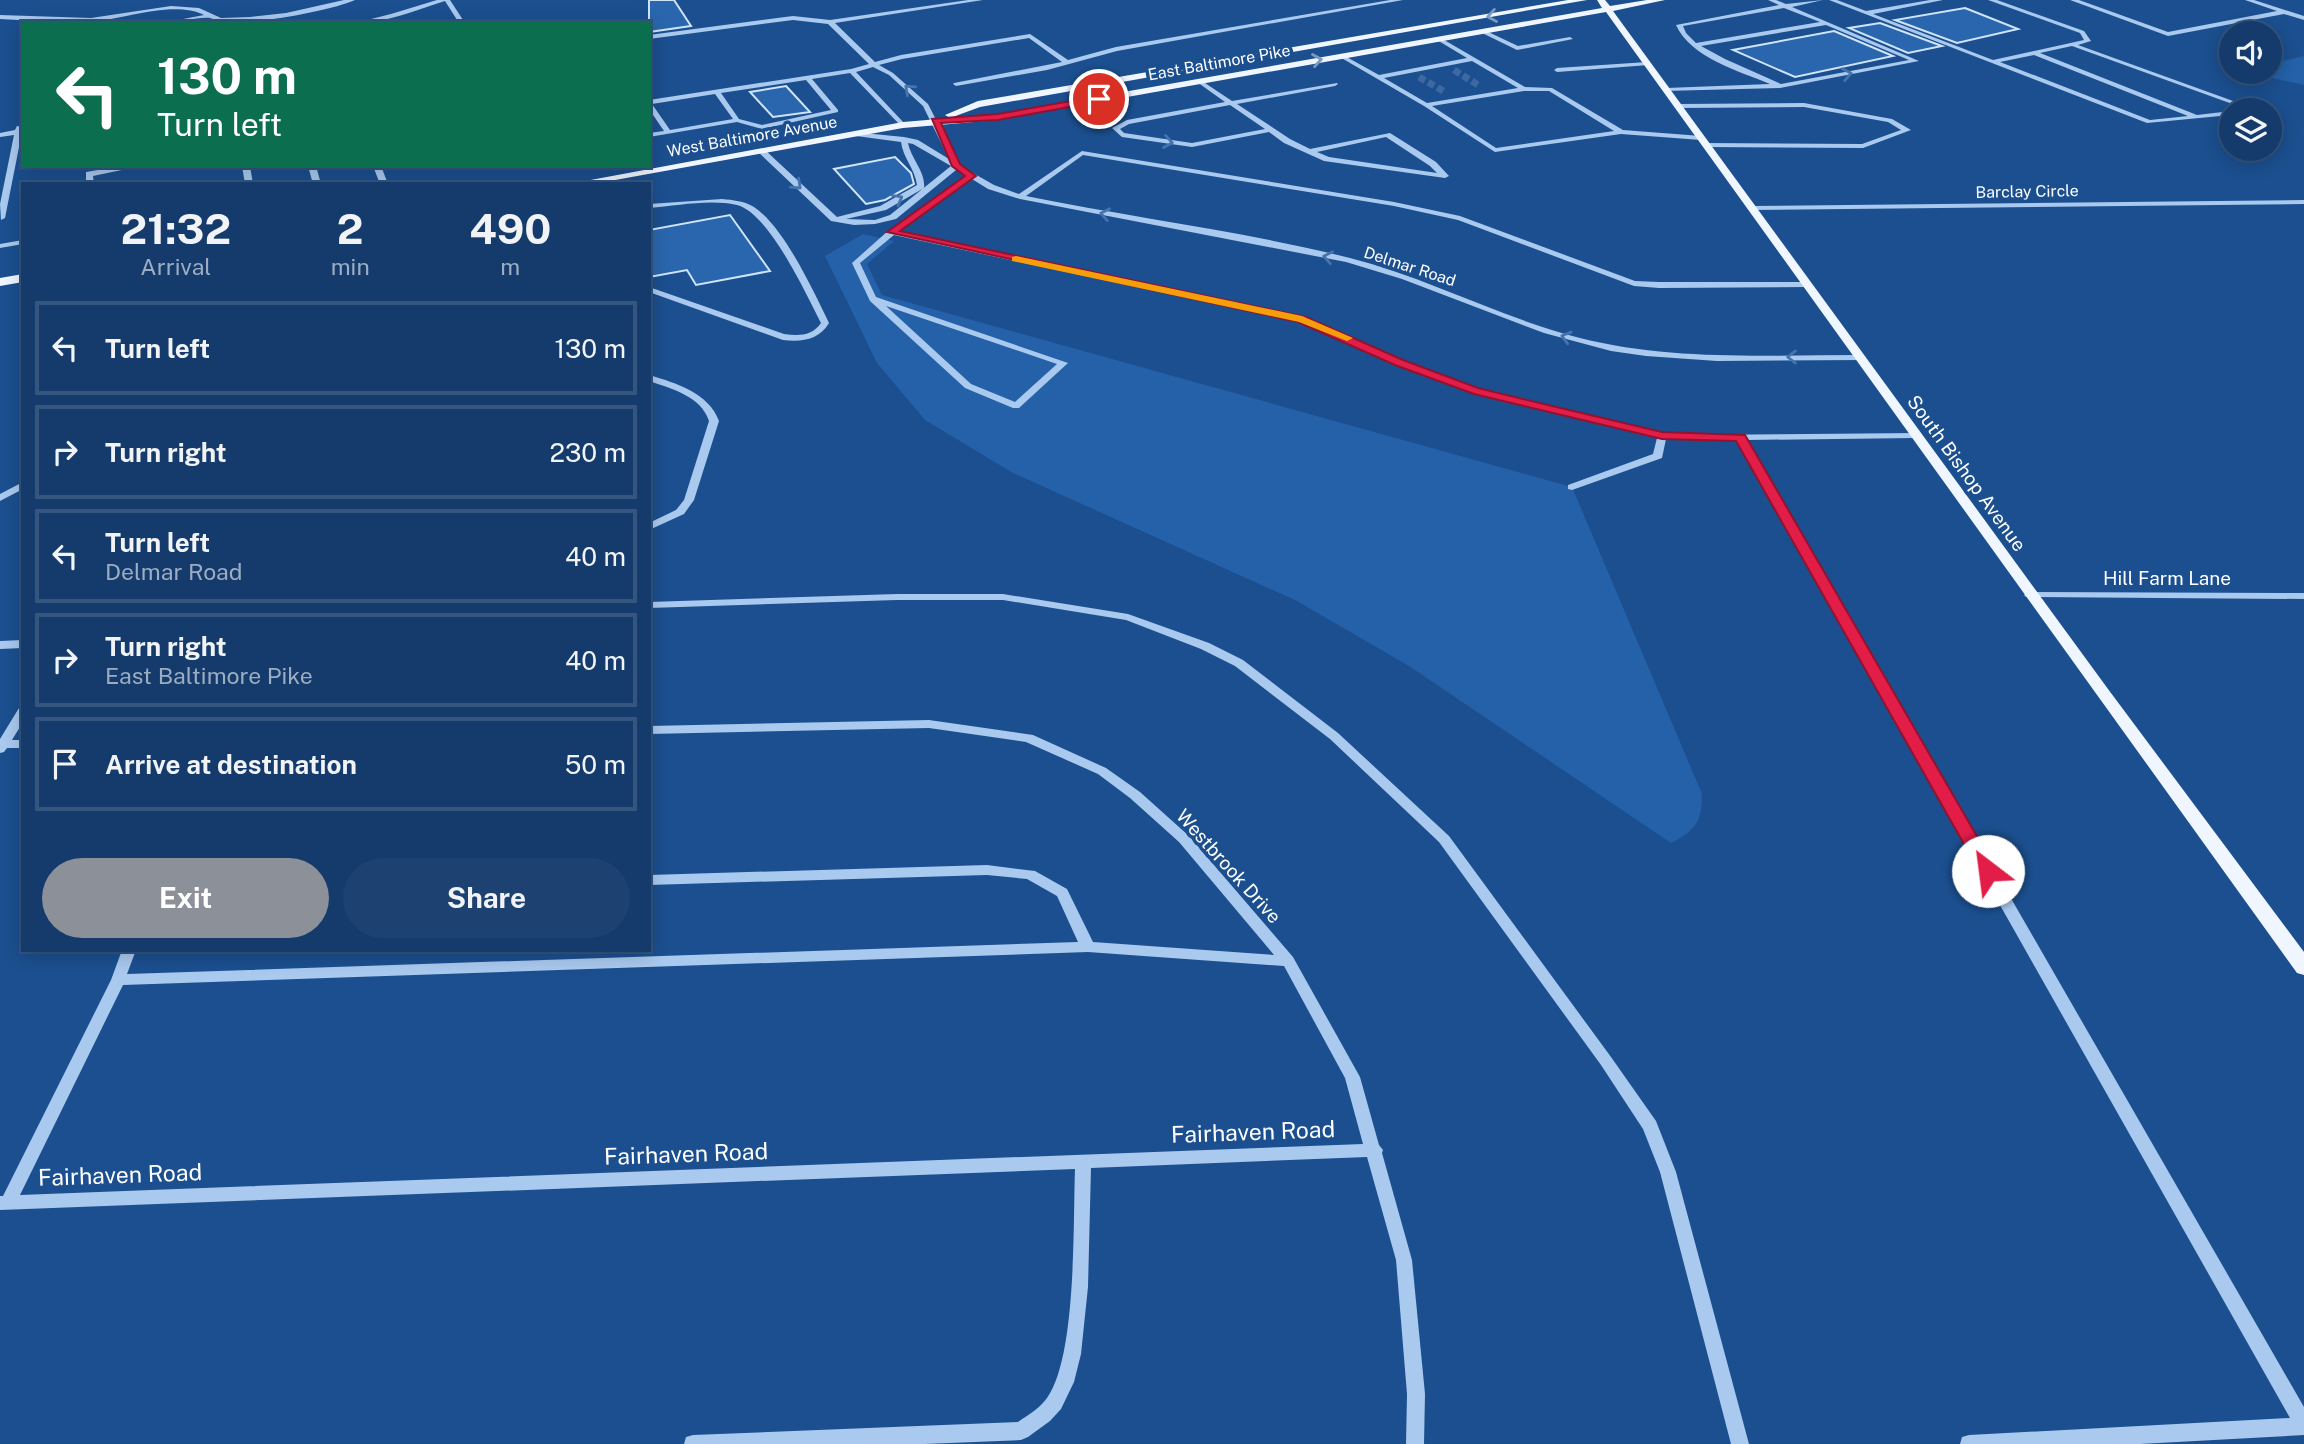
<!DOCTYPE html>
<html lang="en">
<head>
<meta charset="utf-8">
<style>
  :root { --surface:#143b6b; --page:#1d4271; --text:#f1f3f6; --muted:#9dadc1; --line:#33557e; --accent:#8c9099 }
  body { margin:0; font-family:"Public Sans",sans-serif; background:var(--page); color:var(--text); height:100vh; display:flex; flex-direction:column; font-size:26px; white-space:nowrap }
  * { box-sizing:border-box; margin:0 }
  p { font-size:23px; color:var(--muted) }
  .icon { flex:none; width:38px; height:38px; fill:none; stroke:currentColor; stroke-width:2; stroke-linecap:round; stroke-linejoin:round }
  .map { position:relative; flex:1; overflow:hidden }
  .side { position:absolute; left:21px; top:182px; width:630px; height:770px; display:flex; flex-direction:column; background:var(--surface); border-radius:0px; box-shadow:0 4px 18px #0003,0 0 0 2px var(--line) }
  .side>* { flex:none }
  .guide { position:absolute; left:21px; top:21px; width:630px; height:147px; border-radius:0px; box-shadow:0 4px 18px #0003,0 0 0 2px var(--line); background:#0b6e4f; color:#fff; overflow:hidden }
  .buttons { position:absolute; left:2219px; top:21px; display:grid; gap:14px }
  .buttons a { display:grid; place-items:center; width:63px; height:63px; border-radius:50%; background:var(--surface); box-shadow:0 4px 18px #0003,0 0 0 2px var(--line); font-size:35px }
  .pin { position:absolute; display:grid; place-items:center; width:60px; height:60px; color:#fff; margin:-30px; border:4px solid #fff; border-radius:50%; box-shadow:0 2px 7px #0007 }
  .me { position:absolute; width:77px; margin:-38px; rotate:330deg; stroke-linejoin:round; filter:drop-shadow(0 0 5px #0008) }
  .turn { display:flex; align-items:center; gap:24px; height:147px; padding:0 21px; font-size:32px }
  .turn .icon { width:91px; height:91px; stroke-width:2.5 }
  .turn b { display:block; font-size:49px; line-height:60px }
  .eta { display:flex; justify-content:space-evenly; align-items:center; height:119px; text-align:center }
  .eta b { font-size:42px; font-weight:700; line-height:49px }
  .action { display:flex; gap:14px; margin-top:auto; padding:14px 21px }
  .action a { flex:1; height:80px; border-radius:42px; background:var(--accent); color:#fff; font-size:28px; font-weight:700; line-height:80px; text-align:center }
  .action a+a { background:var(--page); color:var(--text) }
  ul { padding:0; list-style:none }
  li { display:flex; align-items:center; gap:21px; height:94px; margin:0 14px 10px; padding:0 7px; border:4px solid var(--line); border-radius:0px }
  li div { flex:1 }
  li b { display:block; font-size:26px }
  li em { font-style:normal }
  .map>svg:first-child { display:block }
</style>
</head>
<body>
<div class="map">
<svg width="2304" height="1444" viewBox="0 0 2304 1444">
  <rect width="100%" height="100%" fill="#1b4f8f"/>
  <g fill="#2461a8">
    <polygon points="2304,56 2304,85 2244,72 2270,72 2270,64"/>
    <path d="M863,234L894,241L867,264L882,295L1572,487L1702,794C1702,822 1695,831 1671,843L1409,666L1295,600L1013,473L925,420L877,363L825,256Z"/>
  </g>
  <g fill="#2a66ad" stroke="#cfe3fa" stroke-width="2">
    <polygon points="649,0 674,0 691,26 649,32"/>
    <polygon points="1965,8 2018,29 1957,43 1895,20"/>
    <polygon points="1880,23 1942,46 1908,53 1849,28"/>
    <polygon points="1834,31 1893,56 1795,77 1733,50"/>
    <polygon points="786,86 810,112 773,117 750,92"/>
    <polygon points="895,157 911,173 914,184 885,200 866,204 834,169"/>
    <polygon points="730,215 770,271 696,285 687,270 649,277 649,230"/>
  </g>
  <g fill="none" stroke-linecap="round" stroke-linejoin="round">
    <g stroke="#3d69a0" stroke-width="7" stroke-dasharray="7 3.5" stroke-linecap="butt">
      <polyline points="1454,70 1480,86"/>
      <polyline points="1419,77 1445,92"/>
    </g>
    <g fill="#a9c9ee" fill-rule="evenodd">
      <path d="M344,0H355C331,11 247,26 221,22C217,21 214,19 210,18C202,16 175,23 162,23L204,15C174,0 124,19 92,22C62,24 30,20 0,19V15L91,18L171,6L199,8L221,18L250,17L286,13Z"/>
      <path d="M437,0H450L465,23H459L445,1C416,10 386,23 355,23L391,14Z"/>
      <path d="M968,0H983L835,23L875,62L901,55L1030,34L1068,60L1116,47L1390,0H1403L1117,51L1047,70L956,86L953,84L954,83L1062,62L1029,38L902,59L879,65L893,73L928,104L959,165L994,185L1019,194L1082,151L1394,202L1460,216L1635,281L1659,282H1809L1810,284L1806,287L1659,288L1634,286L1458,220L1394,206L1083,155L1026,196C1134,218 1243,231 1350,258C1429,278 1501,318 1580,338C1671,361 1767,355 1860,355L1863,356V360L1717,361L1646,356L1611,351L1544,333L1402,279L1346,262L1020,199L988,189L972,179L899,231L1305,318L1402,361L1477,388L1662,433L1688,435L1918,433L1920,435L1915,438L1747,440L2304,1407V1435L2140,1444H1960L1962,1437L1969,1435L2290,1418L1737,440L1666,439L1662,458L1572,490L1568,489V485L1653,454L1657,438L1471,392L1396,365L1299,322L894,235L860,263L876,297L1068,363L1019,408H1013L965,388L870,301L852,263L889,230L967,176L956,170L896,219L875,224L854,225L831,221L757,151L764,149L837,217L880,206L917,185C915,169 903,158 901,142L856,136H853V132L904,137L918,140L949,159L923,106L889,75L873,67L856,72L905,124V126H901L850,73L812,79L838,110V112L762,129L737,122L649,137V133L664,131L649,109V100L851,69L869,64L828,24L793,20L649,39V35L793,16L830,20ZM806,80L831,110L762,125L739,119L721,93ZM715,94L733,119L670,130L652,104ZM908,143L913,144L951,166L890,215L875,220L846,219L886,210L924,188C926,172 911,159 908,143ZM886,306L1057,364L1015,402L971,384Z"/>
      <path d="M1768,0H1776L1786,4L1823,0L1792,7L1919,61L1780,88L1664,91V89L1666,88L1770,84C1739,71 1691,58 1676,25L1779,5ZM1784,8L1820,22L1696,43L1686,33L1683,26ZM1826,25L1909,60L1781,84L1725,59L1701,46Z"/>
      <path d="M1829,0H1837L1866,11L1930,0H1943L1873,14L1993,60L2084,40L2080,33L1988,0H1997L2084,31L2091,41L2078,45L2258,110H2249L2072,46L2040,53L2197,115L2231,111V115L2147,123ZM2034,55L2188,116L2150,120L2000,62Z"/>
      <polygon points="2070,0 2079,0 2168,32 2277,11 2245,0 2254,0 2304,16 2304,20 2284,14 2168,36"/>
      <polygon points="1482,29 1518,46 1570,37 1573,39 1517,50 1480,32"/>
      <path d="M1439,37L1525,87L1552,88L1623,130L1701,136L1705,138L1701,140L1621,134L1495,152L1424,106L1338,56L1343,55L1379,75L1467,58L1437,40ZM1472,61L1518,88L1427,103L1384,78ZM1524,91H1549L1614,131L1496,148L1432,106Z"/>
      <polygon points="1647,62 1649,63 1649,65 1557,72 1554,70 1557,68"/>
      <path d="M1199,79L1232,101L1337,83L1338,84L1335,86L1237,104L1290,139L1310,149L1390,133L1436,162L1449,176L1445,178L1324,161L1284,143L1269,132L1192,147L1122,137L1112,128L1127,120L1225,102L1197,82V80ZM1230,105L1265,129L1192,143L1124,133L1120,129L1129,124ZM1386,137L1430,166L1437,173L1329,157L1317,152Z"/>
      <polygon points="1804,103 1892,119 1911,130 1863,148 1706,147 1703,147 1703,143 1862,144 1901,130 1888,122 1804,107 1678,108 1675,106 1678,104"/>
      <polygon points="17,126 23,127 5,218 1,220 0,204 14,135 0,137 0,133 15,130"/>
      <polygon points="122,166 141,166 93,176 94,184 86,184 86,172"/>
      <polygon points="242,166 250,166 253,184 245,184"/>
      <polygon points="308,166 316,166 321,184 313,184"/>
      <polygon points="373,166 381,166 388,184 380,184"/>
      <polygon points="443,166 452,166 448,168"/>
      <path d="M722,199C733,200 744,201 754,207C784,227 813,290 829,323C819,340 802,342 783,340L649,292V287L784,334C799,336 812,336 821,323C806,294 769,213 737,205C709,199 677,206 649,208V204Z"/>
      <polygon points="2304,200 2304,204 1751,210 1747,208 1751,206"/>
      <polygon points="23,240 23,244 0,248 0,244"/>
      <path d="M649,375C676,383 709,393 719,421L694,500L684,514L649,530V523L676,510L684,500L709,421C701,396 672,389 649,381Z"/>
      <polygon points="23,482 23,489 0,501 0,494"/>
      <polygon points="2030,592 2304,593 2304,599 2026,597 2024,595 2026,593"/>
      <polygon points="897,594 1003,594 1128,614 1209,643 1243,660 1338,733 1449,836 1611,1057 1656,1121 1676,1172 1749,1444 1731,1444 1660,1172 1643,1129 1601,1065 1439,842 1330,739 1235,666 1201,649 1126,620 1003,600 897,600 649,608 649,602"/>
      <polygon points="23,640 23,648 0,649 0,641"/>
      <polygon points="23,707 23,722 12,740 23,740 23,748 7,748 4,752 0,753 0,739 19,708"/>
      <path d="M929,720L1033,735L1106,768L1140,792L1189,836L1293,957L1360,1077L1379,1145L1383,1150L1382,1153L1412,1260L1425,1394L1424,1444H1406L1407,1394L1396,1260L1367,1157L1091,1168L1088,1287L1081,1354L1074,1382L1061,1409L1050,1421L1028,1437L1021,1440L925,1444H684L686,1437L693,1435L1018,1422C1028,1415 1040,1408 1047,1398C1077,1356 1073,1222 1075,1169L0,1210V1196H3L111,980L122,950H136L127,974L1078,942L1057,896L1027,879L987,875L649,885V875L987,865L1035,871L1067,889L1093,942L1274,955L1179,842L1130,798L1098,774L1026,742L929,728L649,734V726ZM1088,952L1284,966L1345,1078L1363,1144L20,1195L123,985Z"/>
    </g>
    <g fill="#f0f6ff" fill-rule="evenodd">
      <polygon points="1568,0 1587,0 980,107 950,118 945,115 978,101"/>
      <polygon points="1597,0 1605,0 1610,6 1647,0 1665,0 1613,11 2108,689 2304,952 2304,975 2297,973 1606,12 998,120 903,128 593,184 569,184 903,122 998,114 1602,8"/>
      <polygon points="23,274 23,282 0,286 0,278"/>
    </g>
  </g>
  <defs><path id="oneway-chevron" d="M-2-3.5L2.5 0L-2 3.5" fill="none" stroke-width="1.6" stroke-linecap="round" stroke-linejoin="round" transform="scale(1.75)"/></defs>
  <g stroke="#7b9ac1">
    <use href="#oneway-chevron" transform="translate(1492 16) rotate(170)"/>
    <use href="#oneway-chevron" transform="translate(1317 60) rotate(-10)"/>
  </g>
  <g stroke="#4674ac">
    <use href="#oneway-chevron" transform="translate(1847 74) rotate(-11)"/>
    <use href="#oneway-chevron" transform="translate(909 89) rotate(-138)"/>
    <use href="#oneway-chevron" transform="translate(1168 142) rotate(9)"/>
    <use href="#oneway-chevron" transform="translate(797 185) rotate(43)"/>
    <use href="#oneway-chevron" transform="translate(898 199) rotate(-29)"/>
    <use href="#oneway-chevron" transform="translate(1105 214) rotate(-169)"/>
    <use href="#oneway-chevron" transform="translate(1328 257) rotate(-169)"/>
    <use href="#oneway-chevron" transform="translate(1566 337) rotate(-164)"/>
    <use href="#oneway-chevron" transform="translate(1792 357) rotate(-180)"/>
  </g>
  <polygon fill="#e11d48" stroke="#92132f" stroke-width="2" points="1099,96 1103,99 1102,101 998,120 941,123 960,164 976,176 900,231 1306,317 1403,360 1478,388 1548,405 1662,432 1745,435 1997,871 1994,876 1982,876 1736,441 1662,439 1474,394 1395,365 1298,322 887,232 965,176 952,166 932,119 998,114"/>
  <polygon fill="#f59e0b" points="1016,256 1302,316 1353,338 1347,341 1299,322 1012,261 1012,257"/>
  <g text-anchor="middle" stroke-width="7" stroke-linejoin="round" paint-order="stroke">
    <g font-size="16" fill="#fff" stroke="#1b4f8f">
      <text transform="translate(1219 62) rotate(-10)" y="6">East Baltimore Pike</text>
      <text transform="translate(752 136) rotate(-10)" y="6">West Baltimore Avenue</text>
      <text transform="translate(2027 191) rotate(-1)" y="6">Barclay Circle</text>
      <text transform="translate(1410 266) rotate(18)" y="6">Delmar Road</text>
    </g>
    <g font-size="19" fill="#fff" stroke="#1b4f8f">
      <text transform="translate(1967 473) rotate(54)" y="7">South Bishop Avenue</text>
      <text x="2167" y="585">Hill Farm Lane</text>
      <text transform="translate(1229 866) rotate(48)" y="7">Westbrook Drive</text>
    </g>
    <g font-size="23" fill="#fff" stroke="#1b4f8f">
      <text transform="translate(1253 1132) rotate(-2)" y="8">Fairhaven Road</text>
      <text transform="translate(686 1154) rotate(-2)" y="8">Fairhaven Road</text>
      <text transform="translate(120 1175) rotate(-2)" y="8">Fairhaven Road</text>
    </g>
  </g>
</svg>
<div class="buttons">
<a><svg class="icon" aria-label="sound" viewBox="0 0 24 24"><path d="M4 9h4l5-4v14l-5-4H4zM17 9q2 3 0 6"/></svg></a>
<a><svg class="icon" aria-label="layers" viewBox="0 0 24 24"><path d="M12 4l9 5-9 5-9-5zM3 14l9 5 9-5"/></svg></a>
</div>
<div class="pin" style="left:1099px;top:99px;background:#d93025"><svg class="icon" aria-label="arrive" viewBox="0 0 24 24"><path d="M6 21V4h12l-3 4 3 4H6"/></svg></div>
<svg class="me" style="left:1988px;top:871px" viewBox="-20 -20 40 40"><circle r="19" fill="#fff"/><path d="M0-13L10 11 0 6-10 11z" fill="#e11d48"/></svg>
<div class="guide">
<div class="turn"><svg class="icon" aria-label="left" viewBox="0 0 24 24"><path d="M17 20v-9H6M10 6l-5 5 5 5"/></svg><div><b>130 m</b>Turn left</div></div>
</div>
<section class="side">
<div class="eta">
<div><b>21:32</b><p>Arrival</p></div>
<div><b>2</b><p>min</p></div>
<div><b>490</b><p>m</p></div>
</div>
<ul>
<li><svg class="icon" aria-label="left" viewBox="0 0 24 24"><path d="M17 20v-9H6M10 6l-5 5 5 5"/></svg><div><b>Turn left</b></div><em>130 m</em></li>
<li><svg class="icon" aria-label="right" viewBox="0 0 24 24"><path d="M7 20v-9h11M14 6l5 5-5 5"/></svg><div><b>Turn right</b></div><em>230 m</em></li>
<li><svg class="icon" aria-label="left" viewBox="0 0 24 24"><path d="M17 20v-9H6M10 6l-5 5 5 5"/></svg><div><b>Turn left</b><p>Delmar Road</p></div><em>40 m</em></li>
<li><svg class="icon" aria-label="right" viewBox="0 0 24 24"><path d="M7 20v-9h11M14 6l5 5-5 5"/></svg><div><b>Turn right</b><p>East Baltimore Pike</p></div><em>40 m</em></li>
<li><svg class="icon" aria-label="arrive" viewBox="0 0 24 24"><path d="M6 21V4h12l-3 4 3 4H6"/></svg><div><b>Arrive at destination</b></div><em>50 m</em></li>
</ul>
<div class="action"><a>Exit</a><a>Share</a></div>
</section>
</div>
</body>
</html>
